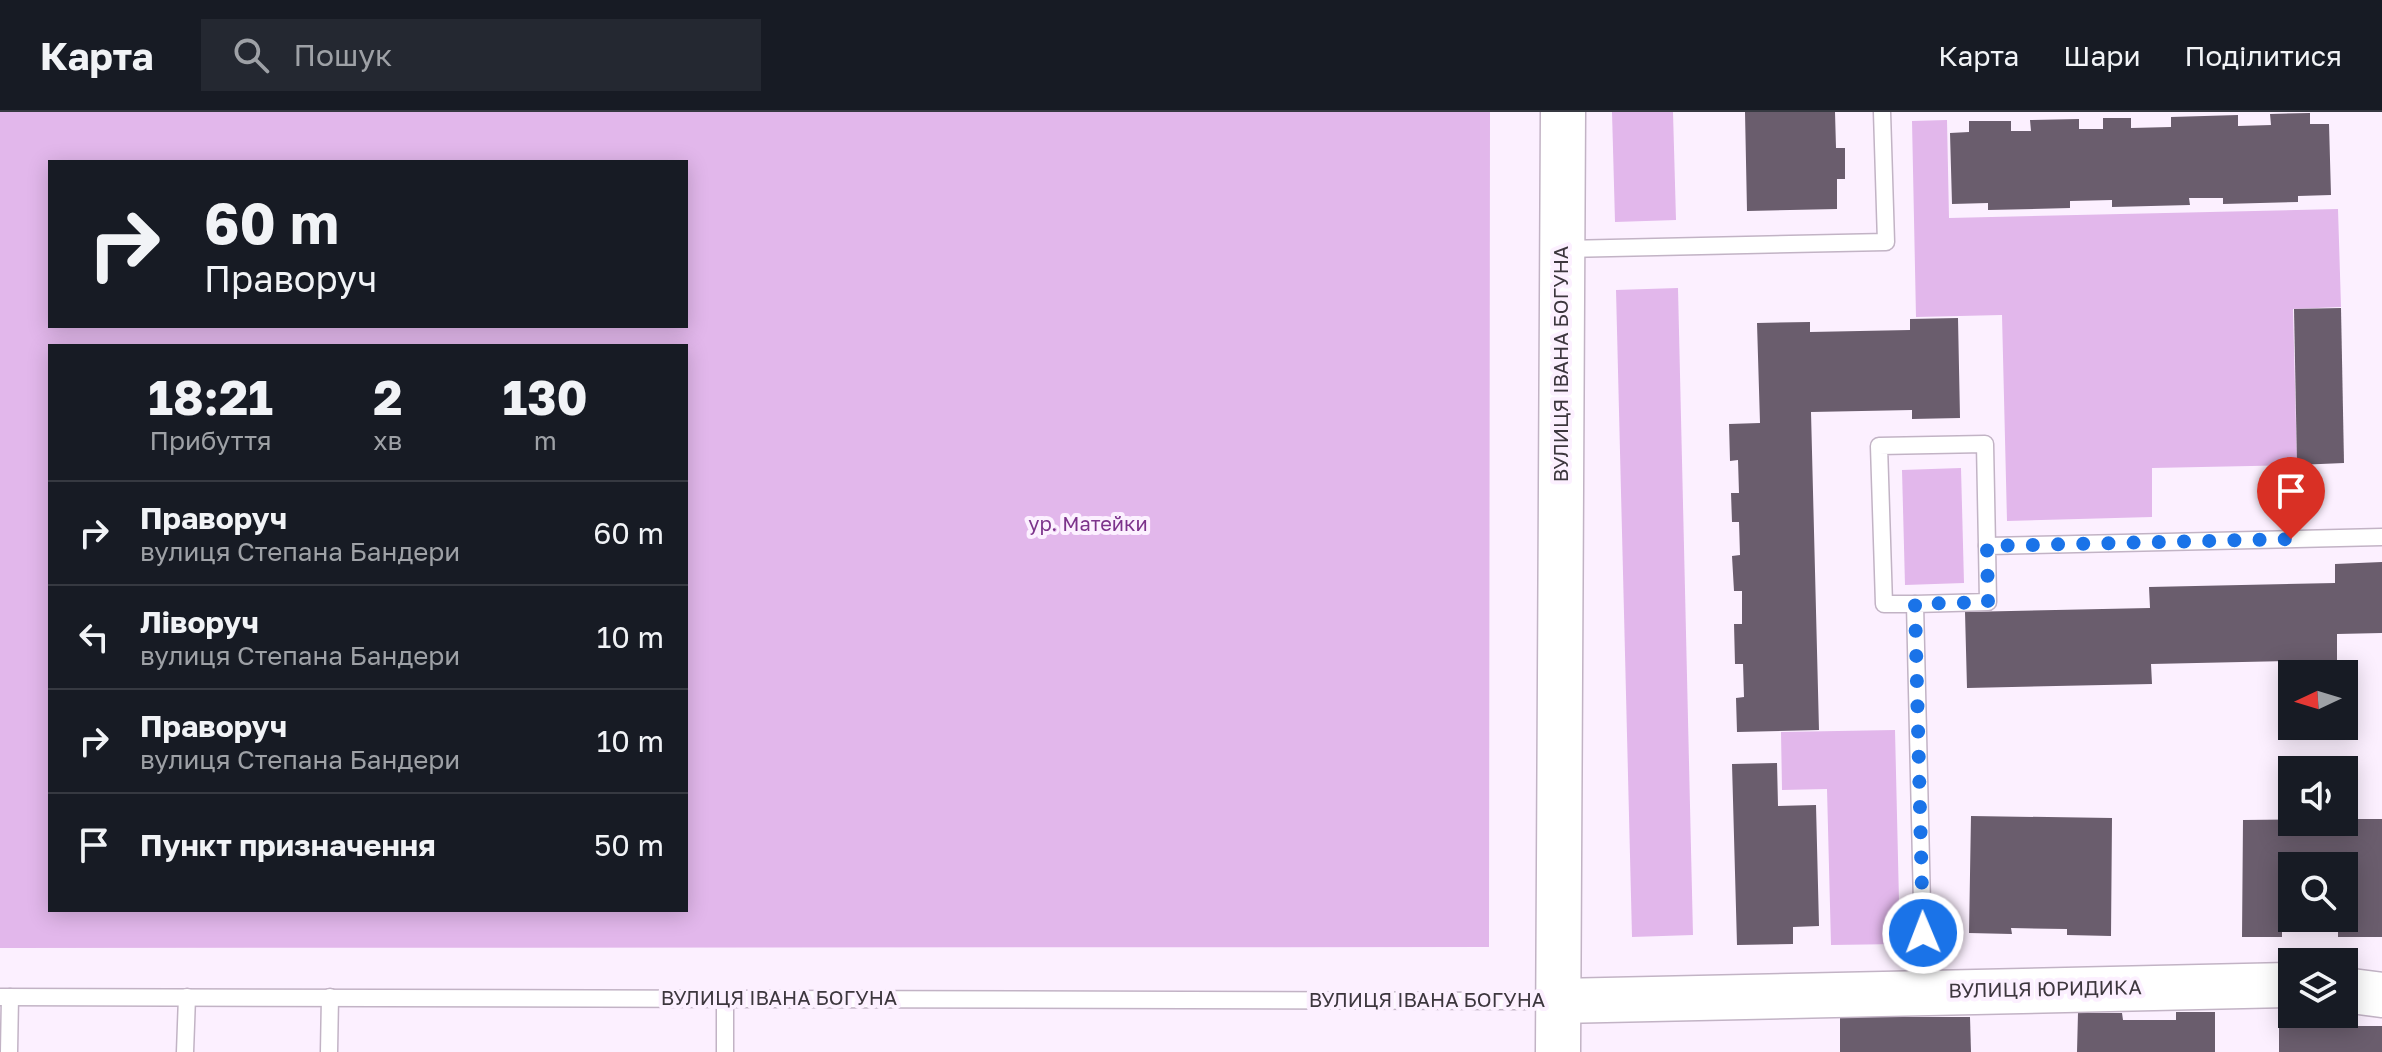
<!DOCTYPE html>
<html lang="uk">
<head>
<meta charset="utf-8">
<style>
  :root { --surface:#171b24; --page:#242831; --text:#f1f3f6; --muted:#9ea1a6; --line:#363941 }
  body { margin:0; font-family:"Golos Text",sans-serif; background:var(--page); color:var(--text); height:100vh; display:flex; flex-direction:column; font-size:30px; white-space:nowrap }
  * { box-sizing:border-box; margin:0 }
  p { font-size:26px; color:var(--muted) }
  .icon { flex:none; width:44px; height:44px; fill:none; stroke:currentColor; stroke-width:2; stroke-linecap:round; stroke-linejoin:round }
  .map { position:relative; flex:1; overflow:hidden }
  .side { position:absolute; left:48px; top:232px; width:640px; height:568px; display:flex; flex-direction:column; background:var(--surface); border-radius:0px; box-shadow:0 4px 20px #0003 }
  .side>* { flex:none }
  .hud { position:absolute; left:48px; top:48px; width:640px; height:168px; border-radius:0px; box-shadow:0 4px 20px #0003; background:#171b24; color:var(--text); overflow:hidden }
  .needle { width:52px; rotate:266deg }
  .controls { position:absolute; left:2278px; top:548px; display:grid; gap:16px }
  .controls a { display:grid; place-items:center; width:80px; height:80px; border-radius:0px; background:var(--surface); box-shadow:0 4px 20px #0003; font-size:40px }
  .pin { position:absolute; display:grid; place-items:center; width:68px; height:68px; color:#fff; margin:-82px -34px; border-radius:50% 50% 50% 0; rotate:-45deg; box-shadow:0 0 8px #0007 }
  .pin .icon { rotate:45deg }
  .me { position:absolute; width:88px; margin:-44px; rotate:359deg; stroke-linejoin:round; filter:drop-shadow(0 0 6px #0008) }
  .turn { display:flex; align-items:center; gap:28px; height:168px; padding:0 24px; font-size:36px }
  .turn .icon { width:104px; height:104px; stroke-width:2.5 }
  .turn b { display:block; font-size:56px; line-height:68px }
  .eta { display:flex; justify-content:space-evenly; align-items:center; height:136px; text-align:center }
  .eta b { font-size:48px; font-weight:700; line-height:56px }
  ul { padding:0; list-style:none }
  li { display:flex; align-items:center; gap:24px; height:104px; padding:0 24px; border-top:2px solid var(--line) }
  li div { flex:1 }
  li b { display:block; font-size:30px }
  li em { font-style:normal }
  header { display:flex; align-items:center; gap:48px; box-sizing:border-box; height:112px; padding:0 40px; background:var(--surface); border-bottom:2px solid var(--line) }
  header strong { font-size:38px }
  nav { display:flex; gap:44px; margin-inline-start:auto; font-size:28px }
  .search { width:560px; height:72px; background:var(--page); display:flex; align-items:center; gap:20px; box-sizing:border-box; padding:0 28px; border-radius:0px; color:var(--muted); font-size:30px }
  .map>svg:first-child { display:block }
</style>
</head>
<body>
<header>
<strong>Карта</strong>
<div class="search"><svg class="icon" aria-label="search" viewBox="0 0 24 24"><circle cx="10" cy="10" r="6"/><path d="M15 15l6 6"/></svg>Пошук</div>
<nav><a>Карта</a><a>Шари</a><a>Поділитися</a></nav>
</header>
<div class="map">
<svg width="2382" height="940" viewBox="0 0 2382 940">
  <rect width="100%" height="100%" fill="#fcf0ff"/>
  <g fill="#e2b7eb" fill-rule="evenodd">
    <path d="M0,0H1490L1489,835L0,836ZM686,50V214H50V50ZM686,234V798H50V234Z"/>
    <polygon points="1612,0 1673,0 1676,108 1615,110"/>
    <polygon points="1947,8 1949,106 2338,97 2341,195 2293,197 2297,353 2152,356 2152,405 2007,409 2002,203 1916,205 1912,9"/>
    <polygon points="1678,176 1693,823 1632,825 1616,178"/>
    <polygon points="1961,356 1964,471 1905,473 1902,358"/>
    <polygon points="1895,618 1900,832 1831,833 1827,677 1782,678 1781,620"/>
  </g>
  <g fill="#6a5d6d" fill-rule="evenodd">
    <polygon points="1745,0 1835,0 1836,36 1845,36 1845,67 1837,67 1837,97 1747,99"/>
    <polygon points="2310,1 2310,12 2329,12 2331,83 2298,84 2298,90 2223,92 2223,86 2189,86 2190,93 2112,95 2112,88 2070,89 2070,96 1988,98 1988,91 1952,92 1950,21 1969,20 1969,9 2011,9 2011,19 2031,19 2030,8 2079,7 2079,17 2103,17 2103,6 2131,6 2131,16 2171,15 2171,5 2238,3 2238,14 2271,13 2270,2"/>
    <polygon points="2341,196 2344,351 2297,353 2294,197"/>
    <polygon points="1958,206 1960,306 1912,307 1912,298 1811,300 1819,618 1737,620 1736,586 1744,585 1743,552 1735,552 1734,512 1742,512 1742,479 1734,479 1732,444 1740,443 1739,410 1732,410 1731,381 1739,381 1738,348 1730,349 1729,312 1760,311 1757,211 1810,210 1810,220 1910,218 1910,207"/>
    <polygon points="2382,450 2382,521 2337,522 2337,548 2151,552 2152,572 1967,576 1965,500 2150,496 2149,475 2335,471 2335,452"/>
    <polygon points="1777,651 1778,694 1816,693 1819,814 1793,815 1793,832 1737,833 1732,652"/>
    <polygon points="1971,704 2112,706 2111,824 2067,823 2067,817 2011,816 2012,822 1969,821"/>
    <path d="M2344,707H2382V825H2338V819H2282V825H2242L2243,708ZM2292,754H2344V806H2292Z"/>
    <polygon points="2176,900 2215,900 2215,940 2077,940 2078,901 2122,901 2123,908 2176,908"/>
    <polygon points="1840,905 1970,905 1971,940 1840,940"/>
    <rect x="2279" y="914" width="103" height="26"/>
  </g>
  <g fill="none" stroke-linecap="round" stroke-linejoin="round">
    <g stroke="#c2b3c5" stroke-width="19">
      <g id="lane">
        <polyline points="1565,137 1886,130 1882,0"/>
        <polyline points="1915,492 1884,492 1879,334 1985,332 1987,434"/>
        <polyline points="1924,879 1915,492 1988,490 1987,434 2382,425"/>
        <polyline points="0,885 1557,889"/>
        <polyline points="9,940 10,885"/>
        <polyline points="185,940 187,885"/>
        <polyline points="329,940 330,885"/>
        <polyline points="725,940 725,886"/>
      </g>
    </g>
    <g stroke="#c2b3c5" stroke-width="47">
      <g id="secondary">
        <polyline points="2344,878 2382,883"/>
        <polyline points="1559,889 2292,873"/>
        <polyline points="1558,940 1563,0"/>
      </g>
    </g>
    <use href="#lane" stroke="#fff" stroke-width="16"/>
    <use href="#secondary" stroke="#fff" stroke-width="44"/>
  </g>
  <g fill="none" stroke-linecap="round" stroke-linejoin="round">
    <polyline stroke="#1a73e8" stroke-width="14" stroke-dasharray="0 25.2" points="1923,821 1915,492 1988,490 1987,434 2291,427"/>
  </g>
  <g text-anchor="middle" stroke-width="8" stroke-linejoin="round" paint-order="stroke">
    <g font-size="20" fill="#3d373e" stroke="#fcf0ff">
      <text transform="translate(1561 252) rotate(-90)" y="7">ВУЛИЦЯ ІВАНА БОГУНА</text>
      <text transform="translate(2045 877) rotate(-1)" y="7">ВУЛИЦЯ ЮРИДИКА</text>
      <text x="779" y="893">ВУЛИЦЯ ІВАНА БОГУНА</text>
      <text x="1427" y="895">ВУЛИЦЯ ІВАНА БОГУНА</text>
    </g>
    <g font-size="20" fill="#7c338b" stroke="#fcf0ff">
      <text x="1088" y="419">ур. Матейки</text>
    </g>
  </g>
</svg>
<div class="controls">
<a><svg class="needle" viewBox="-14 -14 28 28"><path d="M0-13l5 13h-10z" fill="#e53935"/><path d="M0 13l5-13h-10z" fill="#9ea1a6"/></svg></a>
<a><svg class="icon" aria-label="sound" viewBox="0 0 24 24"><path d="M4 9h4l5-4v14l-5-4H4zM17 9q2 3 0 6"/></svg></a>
<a><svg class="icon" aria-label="search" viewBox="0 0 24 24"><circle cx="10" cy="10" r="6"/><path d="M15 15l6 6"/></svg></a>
<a><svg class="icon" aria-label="layers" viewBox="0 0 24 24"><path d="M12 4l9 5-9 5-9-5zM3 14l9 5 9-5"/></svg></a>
</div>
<div class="pin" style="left:2291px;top:427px;background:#d93025"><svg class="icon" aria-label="arrive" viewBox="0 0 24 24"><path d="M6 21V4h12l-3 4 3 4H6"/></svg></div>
<svg class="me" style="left:1923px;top:821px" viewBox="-20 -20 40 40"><circle r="17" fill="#1a73e8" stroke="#fff" stroke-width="3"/><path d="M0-11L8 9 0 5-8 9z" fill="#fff"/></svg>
<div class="hud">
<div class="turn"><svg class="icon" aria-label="right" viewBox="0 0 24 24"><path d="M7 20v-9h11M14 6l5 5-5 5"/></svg><div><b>60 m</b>Праворуч</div></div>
</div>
<section class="side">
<div class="eta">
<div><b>18:21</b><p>Прибуття</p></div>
<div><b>2</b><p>хв</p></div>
<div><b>130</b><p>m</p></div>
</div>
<ul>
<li><svg class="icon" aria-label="right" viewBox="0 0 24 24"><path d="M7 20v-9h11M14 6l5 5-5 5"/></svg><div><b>Праворуч</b><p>вулиця Степана Бандери</p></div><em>60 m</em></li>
<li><svg class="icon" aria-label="left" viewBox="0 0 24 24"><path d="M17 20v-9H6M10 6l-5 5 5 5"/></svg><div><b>Ліворуч</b><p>вулиця Степана Бандери</p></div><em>10 m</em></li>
<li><svg class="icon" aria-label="right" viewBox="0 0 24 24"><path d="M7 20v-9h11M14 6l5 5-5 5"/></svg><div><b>Праворуч</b><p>вулиця Степана Бандери</p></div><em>10 m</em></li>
<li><svg class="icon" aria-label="arrive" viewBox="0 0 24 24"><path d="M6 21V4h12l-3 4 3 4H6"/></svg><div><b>Пункт призначення</b></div><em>50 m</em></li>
</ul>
</section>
</div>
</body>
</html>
